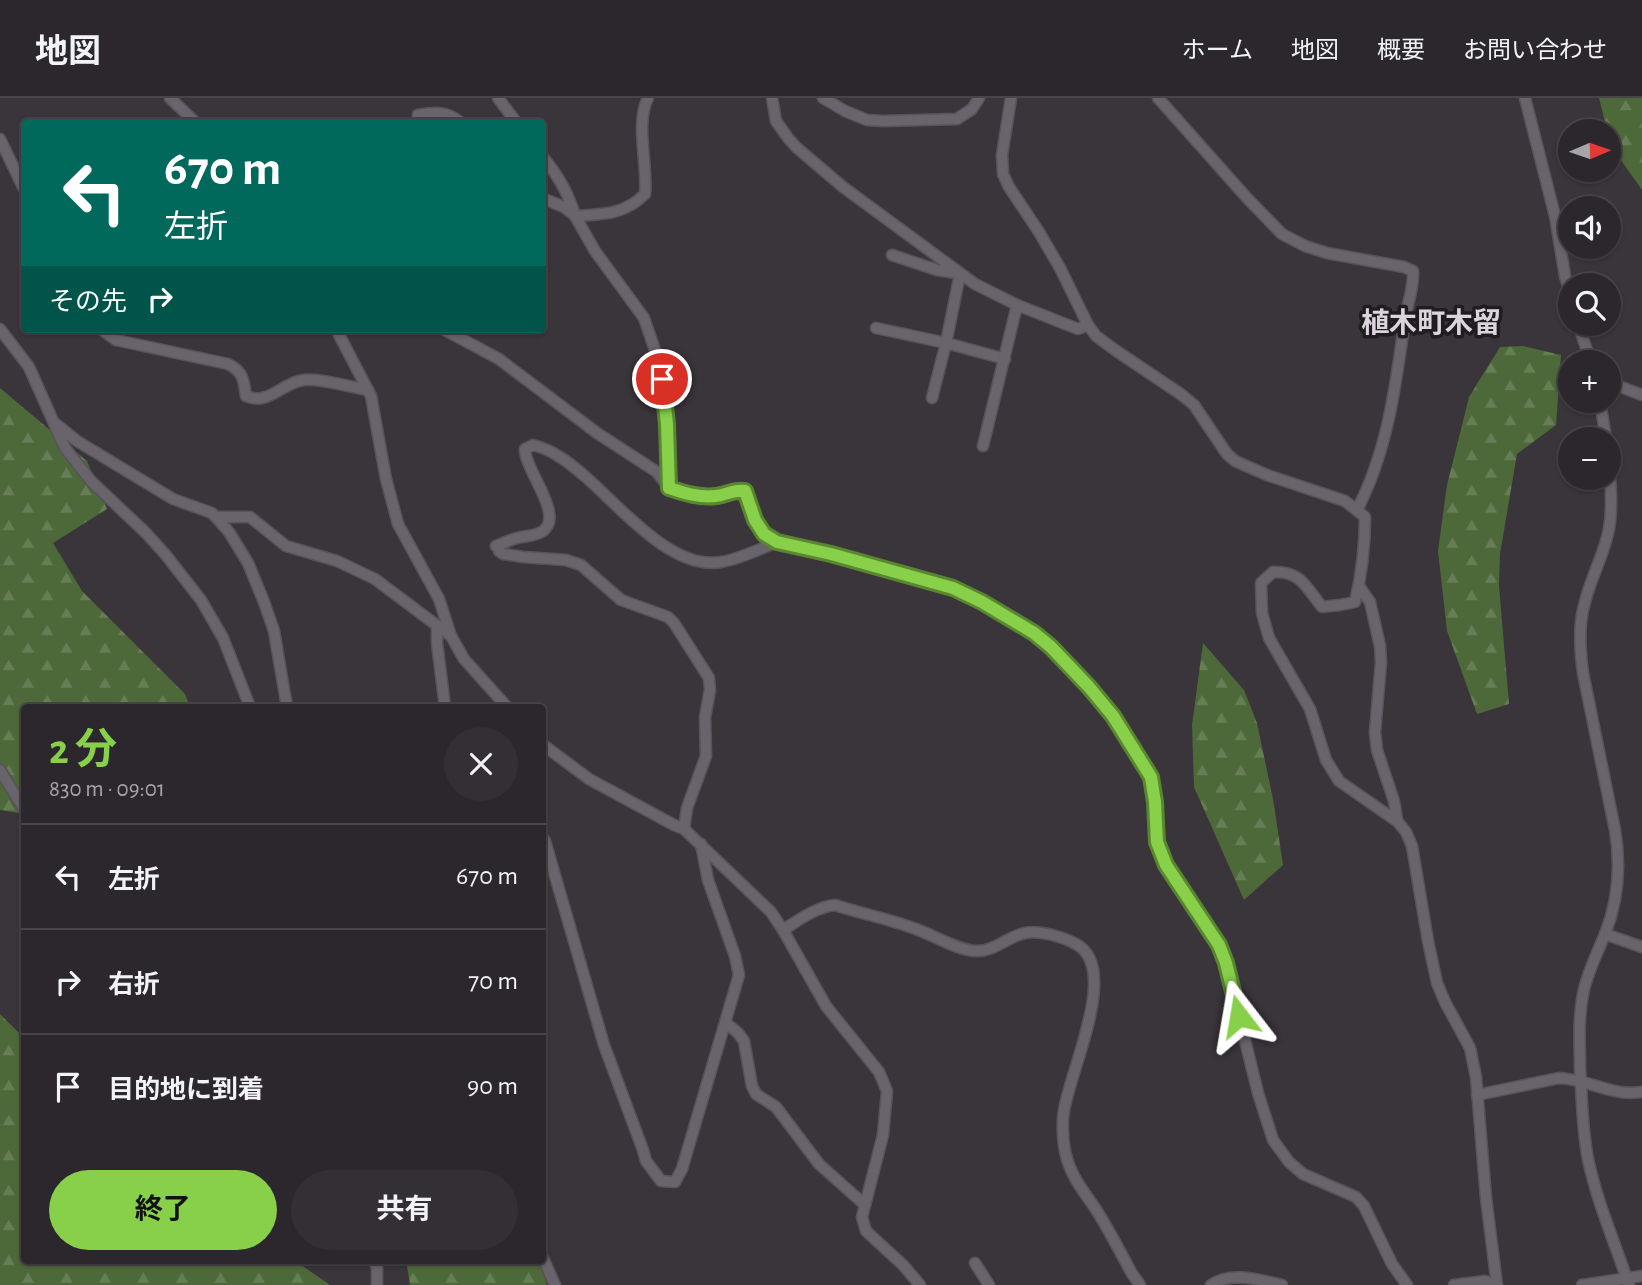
<!DOCTYPE html>
<html lang="ja">
<head>
<meta charset="utf-8">
<style>
  :root { --surface:#2c272c; --page:#342f34; --text:#f1f3f6; --muted:#a6a5a9; --line:#484448; --accent:#88cf4a }
  body { margin:0; font-family:"Alegreya Sans","Noto Sans JP",sans-serif; background:var(--page); color:var(--text); height:100vh; display:flex; flex-direction:column; font-size:26px; white-space:nowrap }
  * { box-sizing:border-box; margin:0 }
  p { font-size:23px; color:var(--muted) }
  .icon { flex:none; width:38px; height:38px; fill:none; stroke:currentColor; stroke-width:2; stroke-linecap:round; stroke-linejoin:round }
  .map { position:relative; flex:1; overflow:hidden }
  .side { position:absolute; left:21px; top:606px; width:525px; height:560px; display:flex; flex-direction:column; background:var(--surface); border-radius:7px; box-shadow:0 2px 5px #0004,0 0 0 2px var(--line) }
  .side>* { flex:none }
  .hud { position:absolute; left:21px; top:21px; width:525px; height:214px; border-radius:7px; box-shadow:0 2px 5px #0004,0 0 0 2px var(--line); background:#00695c; color:#fff; overflow:hidden }
  .needle { width:46px; rotate:88deg }
  .tools { position:absolute; left:1558px; top:21px; display:grid; gap:14px }
  .tools a { display:grid; place-items:center; width:63px; height:63px; border-radius:50%; background:var(--surface); box-shadow:0 2px 5px #0004,0 0 0 2px var(--line); font-size:35px }
  .pin { position:absolute; display:grid; place-items:center; width:60px; height:60px; color:#fff; margin:-30px; border:4px solid #fff; border-radius:50%; box-shadow:0 2px 7px #0007 }
  .me { position:absolute; width:77px; margin:-38px; rotate:346deg; stroke-linejoin:round; filter:drop-shadow(0 0 5px #0008) }
  .turn { display:flex; align-items:center; gap:24px; height:147px; padding:0 28px; font-size:32px }
  .turn .icon { width:91px; height:91px; stroke-width:2.5 }
  .turn b { display:block; font-size:49px; line-height:60px }
  .then { display:flex; align-items:center; height:66px; padding:0 28px; background:#0003; gap:14px; font-size:26px }
  .round { display:grid; place-items:center; flex:none; width:74px; height:74px; border-radius:37px; background:var(--page) }
  .head { display:flex; align-items:center; justify-content:space-between; height:119px; padding:0 28px }
  h1 { font-size:42px; font-weight:700; line-height:52px; color:var(--accent) }
  .primary-button { display:flex; gap:14px; margin-top:auto; padding:14px 28px }
  .primary-button a { flex:1; height:80px; border-radius:42px; background:var(--accent); color:#111; font-size:28px; font-weight:700; line-height:80px; text-align:center }
  .primary-button a+a { background:var(--page); color:var(--text) }
  ul { padding:0; list-style:none }
  li { display:flex; align-items:center; gap:21px; height:105px; padding:0 28px; border-top:2px solid var(--line) }
  li div { flex:1 }
  li b { display:block; font-size:26px }
  li em { font-style:normal }
  header { display:flex; align-items:center; gap:42px; box-sizing:border-box; height:98px; padding:0 35px; background:var(--surface); border-bottom:2px solid var(--line) }
  header strong { font-size:33px }
  nav { display:flex; gap:38px; margin-inline-start:auto; font-size:24px }
  .map>svg:first-child { display:block }
</style>
</head>
<body>
<header>
<strong>地図</strong>
<nav><a>ホーム</a><a>地図</a><a>概要</a><a>お問い合わせ</a></nav>
</header>
<div class="map">
<svg width="1642" height="1187" viewBox="0 0 1642 1187">
  <defs>
    <pattern id="forest-firs" width="22" height="20" patternUnits="userSpaceOnUse" patternTransform="scale(1.75)"><rect width="22" height="20" fill="#4d6839"/><path d="M5 1l3.5 6h-7zM16 11l3.5 6h-7z" fill="#667d55"/></pattern>
  </defs>
  <rect width="100%" height="100%" fill="#3a343b"/>
  <g fill="url(#forest-firs)">
    <polygon points="1599,0 1642,0 1642,92 1611,48"/>
    <polygon points="1523,248 1561,257 1556,327 1517,356 1500,456 1499,488 1509,606 1477,616 1447,533 1438,453 1447,387 1469,299 1500,249"/>
    <polygon points="0,290 87,363 107,411 53,445 82,493 185,596 190,609 24,609 24,716 0,712"/>
    <polygon points="1203,545 1244,592 1257,625 1273,701 1283,767 1244,802 1194,689 1192,627"/>
    <polygon points="0,916 24,940 24,1162 294,1162 330,1187 0,1187"/>
    <polygon points="406,1162 539,1162 547,1187 410,1187"/>
  </g>
  <g fill="none" stroke-linecap="round" stroke-linejoin="round">
    <g stroke="#58535a" stroke-width="13">
      <g id="minor">
        <polyline points="170,0 195,24"/>
        <polyline points="498,0 516,24"/>
        <polyline points="772,0 776,23 788,40 796,49 843,89 975,186 1017,207 1078,231 1088,227"/>
        <polyline points="823,0 845,13 867,22 883,23 957,21 972,11 979,0"/>
        <path d="M1011,0L1002,57L1003,76L1009,89L1039,134L1060,170L1088,227L1096,238L1115,252L1182,297L1194,307L1227,356L1235,363L1267,377L1345,403L1365,419C1365,448 1362,475 1355,504L1340,507L1322,509C1306,489 1301,473 1273,474L1261,485L1262,515L1269,540L1310,611L1326,662L1339,683L1398,724L1406,734L1412,748L1428,843L1437,885L1445,904L1470,950L1476,979L1486,1100L1497,1187"/>
        <path d="M1158,0L1247,100L1282,136L1305,148L1327,155L1404,169L1413,173C1414,189 1408,204 1405,220C1396,286 1388,352 1357,412"/>
        <polyline points="1525,0 1555,118 1565,178 1570,195"/>
        <path d="M418,24V17C435,14 446,13 460,24"/>
        <polyline points="0,41 24,91"/>
        <path d="M542,58C557,76 569,96 575,118"/>
        <polyline points="542,100 564,109 575,118 595,153 644,220 657,258 662,281 667,326 669,388"/>
        <path d="M575,118C603,116 624,117 645,96C648,69 635,24 648,0"/>
        <polyline points="892,157 937,172 956,175"/>
        <polyline points="1578,226 1591,264"/>
        <polyline points="876,230 946,245 1005,261"/>
        <polyline points="0,231 29,269 65,350 91,383 146,435 165,456 201,502 223,540 250,609"/>
        <path d="M101,231L116,242L228,266C243,273 244,283 246,298C268,308 282,285 303,282C322,280 348,289 368,292"/>
        <polyline points="336,231 371,298 386,381 398,426 439,501 451,538 464,561 507,609"/>
        <path d="M443,231L499,261L597,335L657,374L669,390L683,396L698,398H716L738,392L745,393C750,407 753,423 762,434C776,449 824,453 845,461L953,490L982,504L1034,535L1051,549L1089,589L1113,618L1151,679L1155,704L1157,744L1166,767L1206,824L1219,847L1226,865L1258,995L1273,1042L1289,1064L1303,1076L1356,1099L1364,1108L1392,1166L1407,1187"/>
        <polyline points="1608,284 1642,297"/>
        <polyline points="932,300 946,245 960,176"/>
        <polyline points="1600,303 1606,341"/>
        <polyline points="56,326 77,343 173,401 212,415 229,434 248,465 264,504 274,533 287,609"/>
        <polyline points="983,348 1017,207"/>
        <path d="M1608,360C1611,384 1613,408 1609,431C1604,457 1591,479 1585,504C1578,527 1580,552 1583,575L1615,732C1621,767 1618,803 1605,836C1597,856 1587,875 1583,896C1578,921 1580,945 1580,970C1582,1000 1582,1031 1588,1061C1597,1104 1615,1145 1629,1187"/>
        <polyline points="216,419 250,419 286,448 337,463 375,481 451,538"/>
        <polyline points="1359,488 1370,504 1380,548 1381,564 1375,634 1377,652 1394,703 1397,722"/>
        <polyline points="437,527 437,545 445,609"/>
        <polyline points="542,646 589,681 674,727 684,731 771,814 783,832 826,908 879,974 887,993 883,1037 862,1119 866,1133 903,1167 920,1187"/>
        <polyline points="0,672 24,711"/>
        <path d="M684,731L687,710L706,658L705,619L710,592L709,580L674,525L668,519L621,502L581,467L566,462L523,459L503,456L499,453V449L496,448C503,445 510,442 517,440C525,438 536,438 543,433C565,417 524,371 525,351L533,347C554,352 571,366 588,381C621,410 673,473 721,464C740,461 760,451 777,444"/>
        <polyline points="542,739 545,743 604,947 643,1052 646,1063 661,1083 675,1084 682,1071 739,877 735,858 708,782 701,746"/>
        <path d="M783,832C799,822 816,809 835,807C862,816 890,821 916,831C933,837 959,853 976,853C994,854 1008,838 1025,835C1040,832 1063,839 1076,846C1123,871 1064,983 1063,1021C1062,1040 1065,1062 1074,1078C1081,1092 1092,1104 1100,1118C1111,1136 1121,1155 1131,1174C1134,1179 1137,1182 1140,1187"/>
        <polyline points="1605,836 1642,849"/>
        <polyline points="726,925 738,935 744,943 752,988 756,996 776,1009 819,1066 865,1107"/>
        <path d="M1477,997L1559,980C1588,981 1613,999 1642,994"/>
        <polyline points="542,1158 555,1187"/>
        <polyline points="374,1162 377,1170 377,1187"/>
        <polyline points="975,1165 989,1187"/>
        <path d="M1211,1187C1231,1173 1260,1182 1282,1187"/>
        <polyline points="1454,1187 1485,1183 1494,1187"/>
        <polyline points="1582,1187 1642,1178"/>
      </g>
    </g>
    <use href="#minor" stroke="#69636b" stroke-width="10"/>
  </g>
  <g fill="none" stroke-linecap="round" stroke-linejoin="round">
    <g stroke="#588730" stroke-width="18">
      <path id="route" d="M662,281L667,326L669,390C684,395 700,400 716,398C726,397 734,391 745,393L755,422L764,436L777,444L831,456L953,490L982,504L1034,535L1051,549L1089,589L1113,618L1151,679L1155,704L1157,744L1166,767L1219,847L1226,865L1239,918"/>
    </g>
    <use href="#route" stroke="#88cf4a" stroke-width="12"/>
  </g>
  <g text-anchor="middle" stroke-width="7" stroke-linejoin="round" paint-order="stroke">
    <g font-size="28" font-weight="bold" fill="#dcd4dd" stroke="#1f1d20">
      <text x="1431" y="234">植木町木留</text>
    </g>
  </g>
</svg>
<div class="tools">
<a><svg class="needle" viewBox="-14 -14 28 28"><path d="M0-13l5 13h-10z" fill="#e53935"/><path d="M0 13l5-13h-10z" fill="#a6a5a9"/></svg></a>
<a><svg class="icon" aria-label="sound" viewBox="0 0 24 24"><path d="M4 9h4l5-4v14l-5-4H4zM17 9q2 3 0 6"/></svg></a>
<a><svg class="icon" aria-label="search" viewBox="0 0 24 24"><circle cx="10" cy="10" r="6"/><path d="M15 15l6 6"/></svg></a>
<a>+</a>
<a>−</a>
</div>
<div class="pin" style="left:662px;top:281px;background:#d93025"><svg class="icon" aria-label="arrive" viewBox="0 0 24 24"><path d="M6 21V4h12l-3 4 3 4H6"/></svg></div>
<svg class="me" style="left:1239px;top:918px" viewBox="-20 -20 40 40"><path d="M0-17L14 15 0 8-14 15z" fill="#88cf4a" stroke="#fff" stroke-width="4"/></svg>
<div class="hud">
<div class="turn"><svg class="icon" aria-label="left" viewBox="0 0 24 24"><path d="M17 20v-9H6M10 6l-5 5 5 5"/></svg><div><b>670 m</b>左折</div></div>
<div class="then">その先<svg class="icon" aria-label="right" viewBox="0 0 24 24"><path d="M7 20v-9h11M14 6l5 5-5 5"/></svg></div>
</div>
<section class="side">
<div class="head"><div><h1>2 分</h1><p>830 m · 09:01</p></div><a class="round"><svg class="icon" aria-label="close" viewBox="0 0 24 24"><path d="M6 6l12 12M18 6L6 18"/></svg></a></div>
<ul>
<li><svg class="icon" aria-label="left" viewBox="0 0 24 24"><path d="M17 20v-9H6M10 6l-5 5 5 5"/></svg><div><b>左折</b></div><em>670 m</em></li>
<li><svg class="icon" aria-label="right" viewBox="0 0 24 24"><path d="M7 20v-9h11M14 6l5 5-5 5"/></svg><div><b>右折</b></div><em>70 m</em></li>
<li><svg class="icon" aria-label="arrive" viewBox="0 0 24 24"><path d="M6 21V4h12l-3 4 3 4H6"/></svg><div><b>目的地に到着</b></div><em>90 m</em></li>
</ul>
<div class="primary-button"><a>終了</a><a>共有</a></div>
</section>
</div>
</body>
</html>
